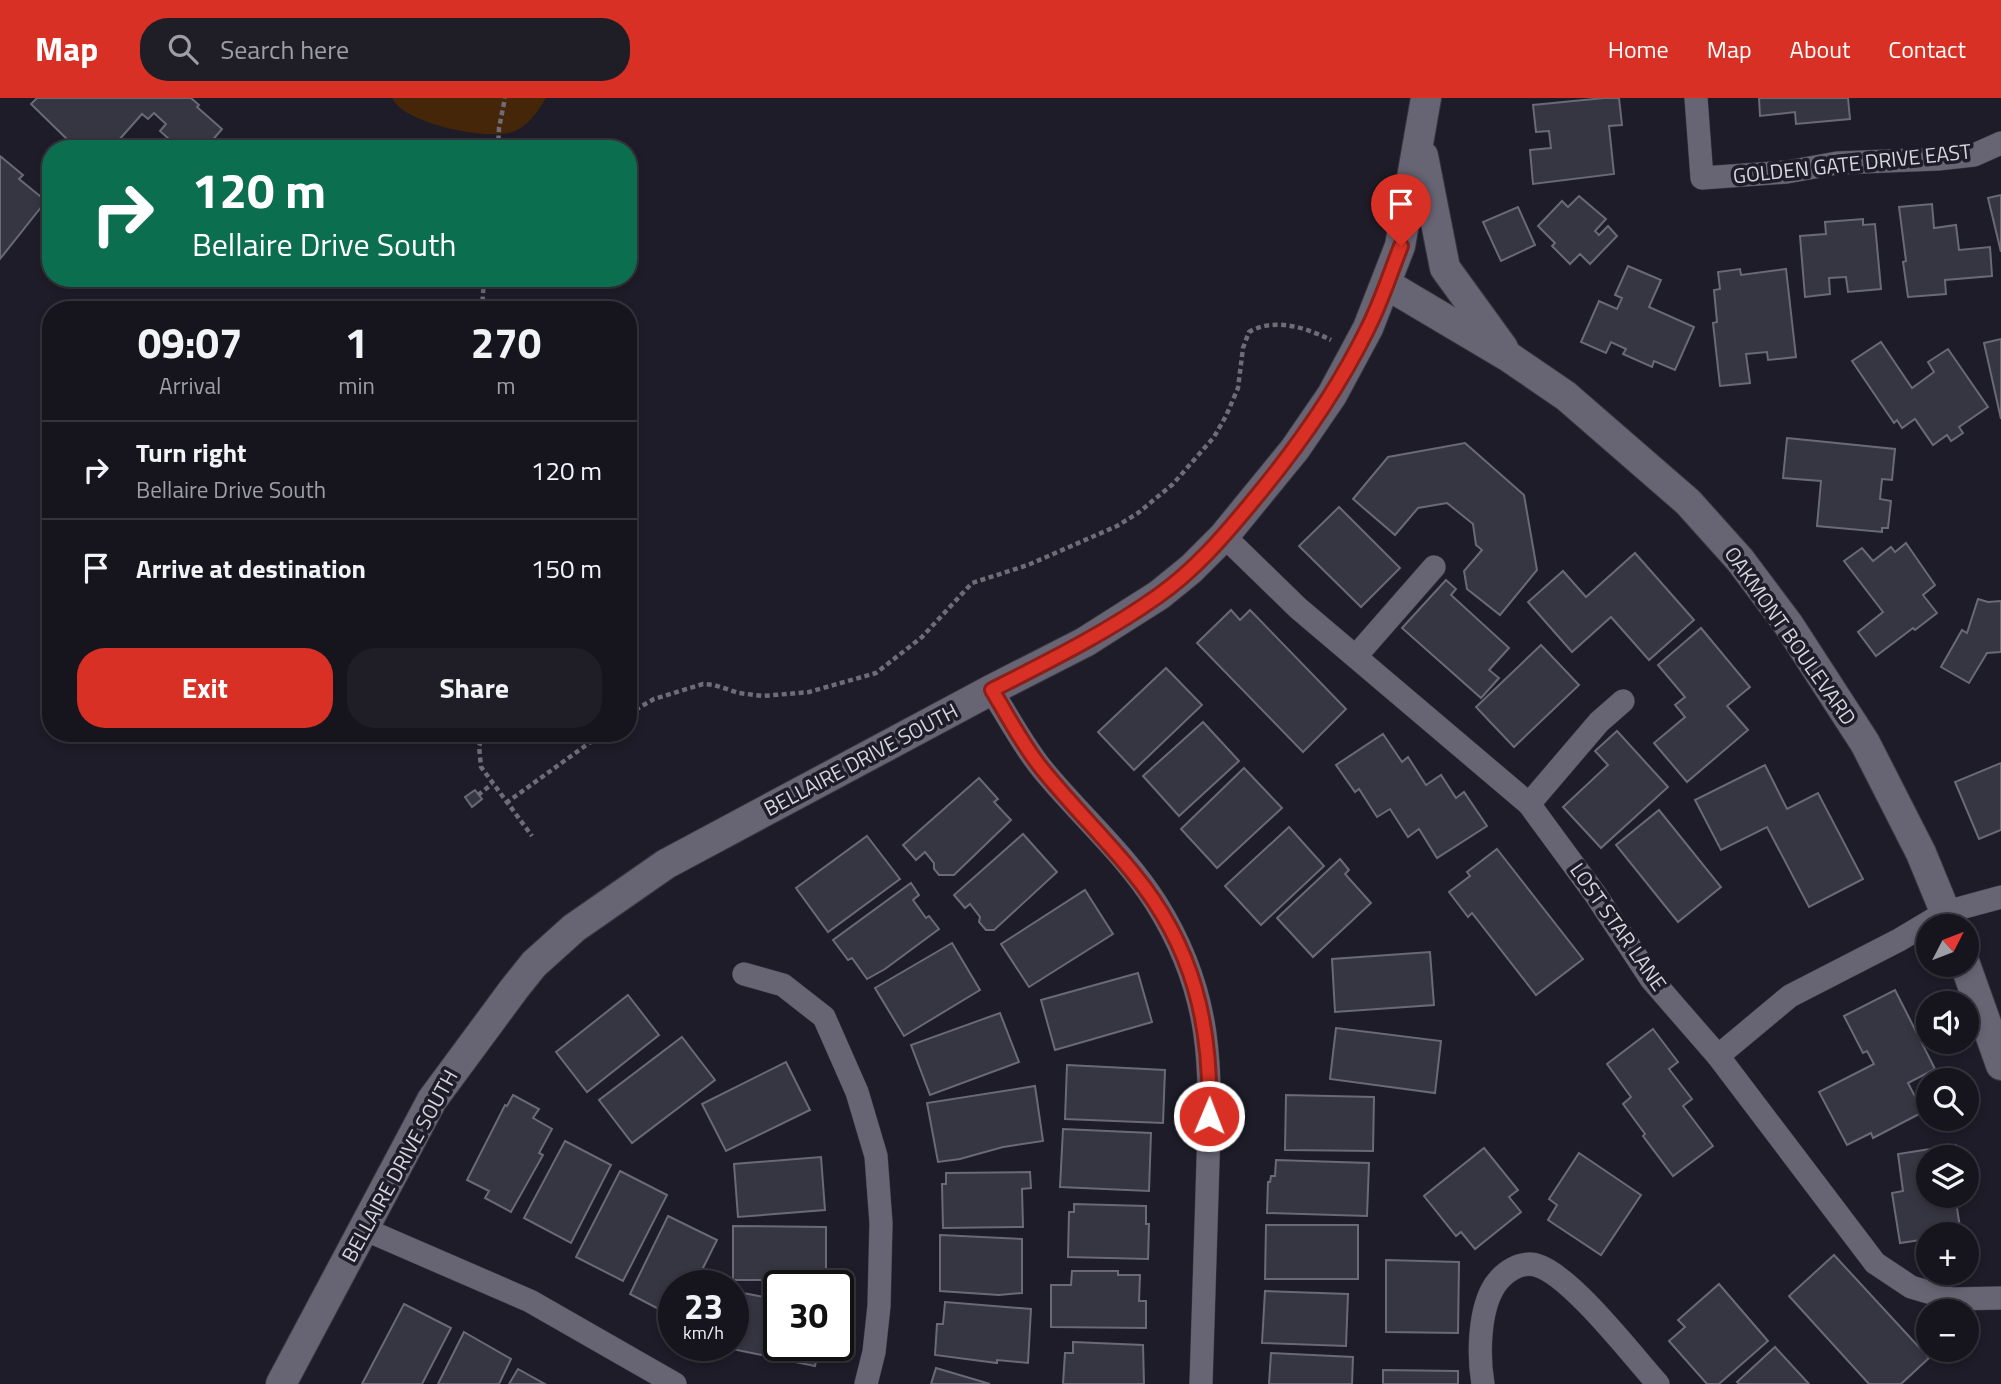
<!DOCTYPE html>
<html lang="en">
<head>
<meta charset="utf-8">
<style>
  :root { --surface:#16151e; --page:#1f1e27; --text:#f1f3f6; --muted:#9e9fa4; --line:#35343c; --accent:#d93025 }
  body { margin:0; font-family:"Titillium Web",sans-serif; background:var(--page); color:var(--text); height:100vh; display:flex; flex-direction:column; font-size:26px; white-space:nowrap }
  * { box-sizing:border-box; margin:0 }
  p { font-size:23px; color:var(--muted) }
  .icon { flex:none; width:38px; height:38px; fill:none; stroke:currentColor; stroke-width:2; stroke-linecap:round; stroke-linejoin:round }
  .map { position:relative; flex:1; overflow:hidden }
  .sheet { position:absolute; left:42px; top:203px; width:595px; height:441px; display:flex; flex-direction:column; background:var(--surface); border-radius:28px; box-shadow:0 4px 10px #0003,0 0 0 2px var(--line) }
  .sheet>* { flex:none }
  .top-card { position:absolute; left:42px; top:42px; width:595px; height:147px; border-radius:28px; box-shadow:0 4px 10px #0003,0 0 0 2px var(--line); background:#0b6e4f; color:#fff; overflow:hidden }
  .needle { width:46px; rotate:48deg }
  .controls { position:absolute; left:1916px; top:816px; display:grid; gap:14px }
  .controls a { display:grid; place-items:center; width:63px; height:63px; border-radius:50%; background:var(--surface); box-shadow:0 4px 10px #0003,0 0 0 2px var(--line); font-size:35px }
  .speed { position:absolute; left:658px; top:1172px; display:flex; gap:14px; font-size:35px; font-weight:700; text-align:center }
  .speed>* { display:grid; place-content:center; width:91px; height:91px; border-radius:50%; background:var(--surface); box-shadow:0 4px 10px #0003,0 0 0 2px var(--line); line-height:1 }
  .speed small { font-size:18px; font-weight:400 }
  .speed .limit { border:4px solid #111; border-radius:10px; background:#fff; color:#111 }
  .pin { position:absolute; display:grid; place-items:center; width:60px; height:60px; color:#fff; margin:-72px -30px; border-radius:50% 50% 50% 0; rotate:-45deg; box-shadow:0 0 7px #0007 }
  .pin .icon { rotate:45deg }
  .me { position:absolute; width:77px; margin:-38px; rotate:1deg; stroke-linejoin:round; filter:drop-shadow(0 0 5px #0008) }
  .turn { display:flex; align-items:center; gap:24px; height:147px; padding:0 35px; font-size:32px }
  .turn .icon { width:91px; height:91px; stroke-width:2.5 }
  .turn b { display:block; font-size:49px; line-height:60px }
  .eta { display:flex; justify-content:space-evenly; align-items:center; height:119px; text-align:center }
  .eta b { font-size:42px; font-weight:700; line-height:49px }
  .primary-button { display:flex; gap:14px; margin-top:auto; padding:14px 35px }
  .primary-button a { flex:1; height:80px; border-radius:28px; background:var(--accent); color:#fff; font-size:28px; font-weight:700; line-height:80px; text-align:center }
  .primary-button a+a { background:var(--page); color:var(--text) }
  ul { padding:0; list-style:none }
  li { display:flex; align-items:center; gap:21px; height:98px; padding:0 35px; border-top:2px solid var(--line) }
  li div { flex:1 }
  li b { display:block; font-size:26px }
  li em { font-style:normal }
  header { display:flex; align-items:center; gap:42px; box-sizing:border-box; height:98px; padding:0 35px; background:var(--accent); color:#fff }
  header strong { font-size:33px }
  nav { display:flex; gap:38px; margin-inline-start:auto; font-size:24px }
  .search { width:490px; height:63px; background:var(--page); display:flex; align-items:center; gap:18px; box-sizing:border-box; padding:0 24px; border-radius:28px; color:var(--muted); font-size:26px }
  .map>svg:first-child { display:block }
</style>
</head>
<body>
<header>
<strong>Map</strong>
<div class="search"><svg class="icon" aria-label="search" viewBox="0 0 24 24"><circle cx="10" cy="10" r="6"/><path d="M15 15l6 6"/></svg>Search here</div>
<nav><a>Home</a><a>Map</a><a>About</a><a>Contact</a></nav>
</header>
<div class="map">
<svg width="2001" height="1286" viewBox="0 0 2001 1286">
  <rect width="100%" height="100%" fill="#1d1c28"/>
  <path fill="#452608" d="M392,0H546C538,13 528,29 512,34C485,42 404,26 392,0Z"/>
  <g fill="#363542" stroke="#6a6977" stroke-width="2">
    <polygon points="37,0 191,0 199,7 197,9 222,31 205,51 180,51 160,33 166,26 154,15 148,21 142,16 118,43 127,51 77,51 31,6"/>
    <polygon points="1604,0 1619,0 1622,27 1609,28 1614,76 1533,86 1530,52 1551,50 1549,33 1536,34 1533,7"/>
    <polygon points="1759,0 1848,0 1850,21 1796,26 1795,14 1760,18"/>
    <polygon points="0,58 23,77 19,81 46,103 0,161"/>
    <polygon points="2001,97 2001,154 1988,100"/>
    <polygon points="1579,98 1606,121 1595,133 1599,137 1608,128 1617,138 1590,166 1580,156 1570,166 1552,148 1555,145 1538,128 1562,103 1568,109"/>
    <polygon points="1932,106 1934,130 1956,127 1959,152 1990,149 1992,178 1945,182 1946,196 1908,199 1903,164 1906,163 1899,109"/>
    <polygon points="1518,109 1535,147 1501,163 1483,124"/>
    <polygon points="1863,121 1863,127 1875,126 1881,191 1848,194 1846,179 1829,180 1830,196 1805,199 1800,138 1826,136 1825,124"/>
    <polygon points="1628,168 1661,182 1649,209 1694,229 1675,272 1654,263 1652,269 1623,256 1626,251 1611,244 1606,255 1581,244 1599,203 1617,211 1622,200 1615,197"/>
    <polygon points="1740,171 1741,177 1786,171 1796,259 1768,262 1767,254 1746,256 1750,285 1720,288 1713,225 1717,224 1714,192 1720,191 1718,174"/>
    <polygon points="2001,241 2001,321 1984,245"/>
    <polygon points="1881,244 1912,290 1934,274 1928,264 1948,251 1988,309 1959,329 1963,335 1951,343 1947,337 1933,347 1915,321 1902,330 1897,322 1894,325 1852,263"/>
    <polygon points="1787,340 1895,351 1892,382 1882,381 1880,401 1891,403 1888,430 1882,430 1882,434 1817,428 1821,383 1783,380"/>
    <polygon points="1465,345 1524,397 1537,472 1500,517 1467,491 1464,473 1482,452 1476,447 1473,426 1447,405 1418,410 1395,437 1353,401 1388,359"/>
    <polygon points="1339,409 1400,470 1361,509 1299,448"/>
    <polygon points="1906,445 1935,487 1923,497 1937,515 1915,532 1913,530 1876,558 1858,534 1883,514 1844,463 1862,450 1873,463 1891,449 1895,454"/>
    <polygon points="1635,455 1694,522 1649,562 1611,519 1572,554 1528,504 1563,473 1586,499"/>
    <polygon points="1446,482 1456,491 1451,497 1509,550 1489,572 1499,580 1481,600 1402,530"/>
    <polygon points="1978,501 1988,504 2001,503 2001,554 1987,555 1969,585 1941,569 1962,532 1967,535"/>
    <polygon points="1231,512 1240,522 1250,512 1346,611 1303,654 1197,545"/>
    <polygon points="1701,530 1750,589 1727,608 1748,632 1687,684 1654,645 1685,619 1675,607 1685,599 1658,567"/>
    <polygon points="1541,547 1579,587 1514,649 1476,609"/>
    <polygon points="1166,570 1202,607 1134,672 1098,634"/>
    <polygon points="1203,624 1239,663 1179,718 1143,678"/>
    <polygon points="1617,633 1668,689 1601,750 1563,709 1608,667 1595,653"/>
    <polygon points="1383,636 1402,664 1408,659 1426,687 1441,677 1456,700 1464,694 1487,728 1437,760 1419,731 1408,739 1390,711 1377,719 1359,691 1355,694 1336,667"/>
    <polygon points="2001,665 2001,732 1979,741 1955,684"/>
    <polygon points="1765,667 1787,711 1818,695 1863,781 1809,809 1767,729 1721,752 1695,702"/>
    <polygon points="1244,670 1282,710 1217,770 1181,731"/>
    <polygon points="979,680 998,701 994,704 1011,722 954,777 939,777 934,771 934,765 925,754 916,762 903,747"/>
    <polygon points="475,692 482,701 472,709 465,699"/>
    <polygon points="1659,712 1721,789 1678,824 1616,747"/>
    <polygon points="1289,729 1324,768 1261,827 1225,788"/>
    <polygon points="1023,736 1057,774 994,832 986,832 979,824 980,819 970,806 965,810 954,797"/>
    <polygon points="867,738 900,781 828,834 796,790"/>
    <polygon points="1497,751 1583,861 1536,897 1472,815 1468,819 1449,794 1470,778 1467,774"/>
    <polygon points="1340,761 1349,772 1345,776 1371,805 1313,859 1277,820"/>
    <polygon points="911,785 919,797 913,802 926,820 929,818 939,831 885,871 867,881 852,860 848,862 833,842"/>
    <polygon points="1085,792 1113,836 1029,889 1001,846"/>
    <polygon points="952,845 980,892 904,938 875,890"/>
    <polygon points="1430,854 1434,907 1335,914 1332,861"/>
    <polygon points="1138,875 1152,924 1055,952 1041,902"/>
    <polygon points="1895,892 1935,971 1908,985 1923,1014 1873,1040 1871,1035 1847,1047 1819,994 1874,966 1867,953 1863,955 1844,918"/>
    <polygon points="628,897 659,937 587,994 556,954"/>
    <polygon points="1000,915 1019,964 930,997 911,947"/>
    <polygon points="1336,930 1441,943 1435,995 1330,981"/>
    <polygon points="1653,931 1678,964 1669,971 1692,1001 1683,1008 1713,1048 1673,1078 1643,1038 1645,1036 1623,1006 1631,999 1607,966"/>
    <polygon points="682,939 715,982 632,1045 599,1002"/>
    <polygon points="786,964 810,1012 726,1053 702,1006"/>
    <polygon points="1067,967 1165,972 1163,1025 1065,1021"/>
    <polygon points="1035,988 1043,1043 1003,1049 960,1061 938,1064 927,1005"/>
    <polygon points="513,997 539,1011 533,1020 552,1031 539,1055 543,1057 511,1114 485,1100 489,1093 467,1082 505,1007 507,1008"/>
    <polygon points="1286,997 1374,999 1373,1053 1285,1052"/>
    <polygon points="1063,1031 1151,1035 1149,1093 1060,1089"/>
    <polygon points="565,1043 611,1067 571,1145 524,1120"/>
    <polygon points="1956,1047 1958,1059 1928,1059 1928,1097 1955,1097 1961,1136 1928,1136 1928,1141 1900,1145 1892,1095 1903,1093 1898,1056"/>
    <polygon points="1484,1050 1518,1092 1509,1099 1521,1114 1475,1151 1461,1134 1456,1138 1424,1098"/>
    <polygon points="1579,1055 1641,1097 1601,1157 1548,1122 1557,1107 1549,1101"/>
    <polygon points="821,1059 825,1112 738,1119 734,1066"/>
    <polygon points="1276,1062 1369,1065 1367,1118 1267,1115 1268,1084 1270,1084 1271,1078 1275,1078"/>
    <polygon points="620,1073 667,1097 623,1183 576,1159"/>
    <polygon points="1030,1074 1031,1090 1022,1091 1023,1129 943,1130 942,1086 946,1086 946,1075"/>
    <polygon points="1074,1106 1146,1108 1146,1126 1149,1126 1148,1161 1068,1159 1069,1114 1074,1114"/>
    <polygon points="668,1118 717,1142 694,1188 674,1188 674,1219 630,1196"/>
    <polygon points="1266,1127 1358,1127 1358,1181 1265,1181"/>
    <polygon points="733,1128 826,1129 826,1182 733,1182"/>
    <polygon points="940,1137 1022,1141 1022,1195 999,1197 940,1193"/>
    <polygon points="1834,1157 1929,1260 1901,1286 1869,1286 1789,1198"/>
    <polygon points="1386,1162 1459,1164 1458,1235 1386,1234"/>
    <polygon points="1072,1173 1118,1173 1118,1177 1140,1177 1139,1203 1146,1203 1146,1230 1051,1229 1051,1187 1071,1187"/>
    <polygon points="1719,1186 1768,1243 1719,1286 1707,1286 1669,1243 1685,1229 1678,1222"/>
    <polygon points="1265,1193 1348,1196 1346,1248 1262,1245"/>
    <polygon points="738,1194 779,1202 779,1248 819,1248 815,1268 727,1250 727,1248 733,1248 733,1219"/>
    <polygon points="945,1204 1031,1211 1028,1265 997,1262 997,1265 935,1257 937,1226 943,1226"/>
    <polygon points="404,1206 451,1230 422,1286 362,1286"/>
    <polygon points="464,1234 511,1261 499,1286 438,1286"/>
    <polygon points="1073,1244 1143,1247 1144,1286 1063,1286 1065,1255 1073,1255"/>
    <polygon points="1775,1249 1809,1286 1739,1286 1737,1284"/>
    <polygon points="1271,1255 1353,1259 1352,1286 1269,1286"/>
    <polygon points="936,1270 990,1286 931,1286"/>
    <polygon points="518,1271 545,1286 509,1286"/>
    <polygon points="1383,1272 1458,1273 1458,1286 1383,1286"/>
  </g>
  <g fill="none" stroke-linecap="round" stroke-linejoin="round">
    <g stroke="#393841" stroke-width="24">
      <g id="minor">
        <polyline points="1696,0 1702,80 1787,74 1837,65 1938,61 1974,57 2001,45"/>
        <polyline points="1224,438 1298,510 1529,706 1595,796 1651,881 1718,958 1875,1165 1911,1189 1952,1201 2001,1200"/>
        <polyline points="1356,558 1434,469"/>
        <path d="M991,592C1008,618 1023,648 1043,672C1079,716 1125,756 1156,805C1219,905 1210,984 1207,1096C1205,1159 1203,1223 1201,1286"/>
        <polyline points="1529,706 1599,624 1623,603"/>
        <polyline points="744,876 783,887 824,919 857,994 876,1058 881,1125 879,1208 874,1254 866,1286"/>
        <polyline points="1718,958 1790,898 1899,842 1946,814 2001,799"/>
        <polyline points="364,1131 530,1203 675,1286"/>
        <path d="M1483,1286C1478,1257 1479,1211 1495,1187C1504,1174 1520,1163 1536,1167C1570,1176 1632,1257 1658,1286"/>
      </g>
    </g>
    <g stroke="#393841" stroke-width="32">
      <g id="tertiary">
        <polyline points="1423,58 1445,170 1503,250"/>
        <polyline points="1386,186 1509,259 1566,298 1688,404 1740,462 1788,526 1865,645 1921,755 1951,828"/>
        <polyline points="1965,866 2001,967"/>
        <polyline points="281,1286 432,1002 514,891 534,866 574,830 666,766 991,592 1085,544 1159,497 1191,471 1224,438 1295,351 1332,297 1368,230 1400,148 1426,0"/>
      </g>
    </g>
    <g stroke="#6d6c77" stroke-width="4.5" stroke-dasharray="5 3.5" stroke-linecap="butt">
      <polyline points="498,51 499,30 505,0"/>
      <polyline points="482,212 484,180"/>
      <path d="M628,616L654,601L703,586L714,587L739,595L763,598L809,594L876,575L922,539L972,485L1028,467L1117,428L1138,415L1173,386L1214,339L1226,318L1238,290L1243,250L1249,234C1274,219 1307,230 1331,242"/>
      <polyline points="484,635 479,648 481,669 532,738"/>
      <polyline points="478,697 492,686"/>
      <polyline points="506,705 603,635"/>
    </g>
    <use href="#minor" stroke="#676574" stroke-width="23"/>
    <use href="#tertiary" stroke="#676574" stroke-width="30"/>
  </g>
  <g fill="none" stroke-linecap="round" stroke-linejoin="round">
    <g stroke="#8d1f18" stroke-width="18">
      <path id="route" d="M1209,1018C1212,927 1193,848 1134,776C1105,740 1072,708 1043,672C1023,648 1008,618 992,592C1049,563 1106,535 1158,498C1195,472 1224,438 1252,404C1297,350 1336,295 1367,232C1381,205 1390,176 1401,148"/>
    </g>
    <use href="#route" stroke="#d93025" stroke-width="12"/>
  </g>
  <g text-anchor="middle" stroke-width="7" stroke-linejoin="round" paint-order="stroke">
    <g font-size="21" fill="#d5d5dd" stroke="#1d1c28">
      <text transform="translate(1852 66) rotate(-6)" y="7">GOLDEN GATE DRIVE EAST</text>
      <text transform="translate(1790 538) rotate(55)" y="7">OAKMONT BOULEVARD</text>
      <text transform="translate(861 662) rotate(-28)" y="7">BELLAIRE DRIVE SOUTH</text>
      <text transform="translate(1618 829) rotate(55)" y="7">LOST STAR LANE</text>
      <text transform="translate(400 1068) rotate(-61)" y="7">BELLAIRE DRIVE SOUTH</text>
    </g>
  </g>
</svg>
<div class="controls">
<a><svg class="needle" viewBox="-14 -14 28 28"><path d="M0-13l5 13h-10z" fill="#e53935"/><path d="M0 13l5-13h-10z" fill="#9e9fa4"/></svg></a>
<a><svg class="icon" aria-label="sound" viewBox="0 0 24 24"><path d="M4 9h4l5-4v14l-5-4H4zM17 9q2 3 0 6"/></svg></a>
<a><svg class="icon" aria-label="search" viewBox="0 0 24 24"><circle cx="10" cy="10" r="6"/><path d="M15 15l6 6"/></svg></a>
<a><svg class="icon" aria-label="layers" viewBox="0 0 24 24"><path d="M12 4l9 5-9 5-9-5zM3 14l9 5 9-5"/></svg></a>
<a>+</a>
<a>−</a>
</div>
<div class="speed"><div>23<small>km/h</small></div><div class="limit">30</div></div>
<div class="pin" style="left:1401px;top:148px;background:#d93025"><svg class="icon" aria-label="arrive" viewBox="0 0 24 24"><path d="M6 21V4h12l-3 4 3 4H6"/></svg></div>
<svg class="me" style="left:1209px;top:1018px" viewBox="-20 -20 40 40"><circle r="17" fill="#d93025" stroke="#fff" stroke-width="3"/><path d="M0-11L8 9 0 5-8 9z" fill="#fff"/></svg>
<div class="top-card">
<div class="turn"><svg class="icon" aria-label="right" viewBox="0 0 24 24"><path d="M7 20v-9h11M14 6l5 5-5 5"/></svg><div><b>120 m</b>Bellaire Drive South</div></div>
</div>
<section class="sheet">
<div class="eta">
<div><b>09:07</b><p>Arrival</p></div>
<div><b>1</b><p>min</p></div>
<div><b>270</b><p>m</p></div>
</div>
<ul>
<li><svg class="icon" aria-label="right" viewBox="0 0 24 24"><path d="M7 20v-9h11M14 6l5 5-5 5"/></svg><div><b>Turn right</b><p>Bellaire Drive South</p></div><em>120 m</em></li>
<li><svg class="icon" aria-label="arrive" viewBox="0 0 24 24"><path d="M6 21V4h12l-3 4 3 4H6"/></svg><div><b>Arrive at destination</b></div><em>150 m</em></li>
</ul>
<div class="primary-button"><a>Exit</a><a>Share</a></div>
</section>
</div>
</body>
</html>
